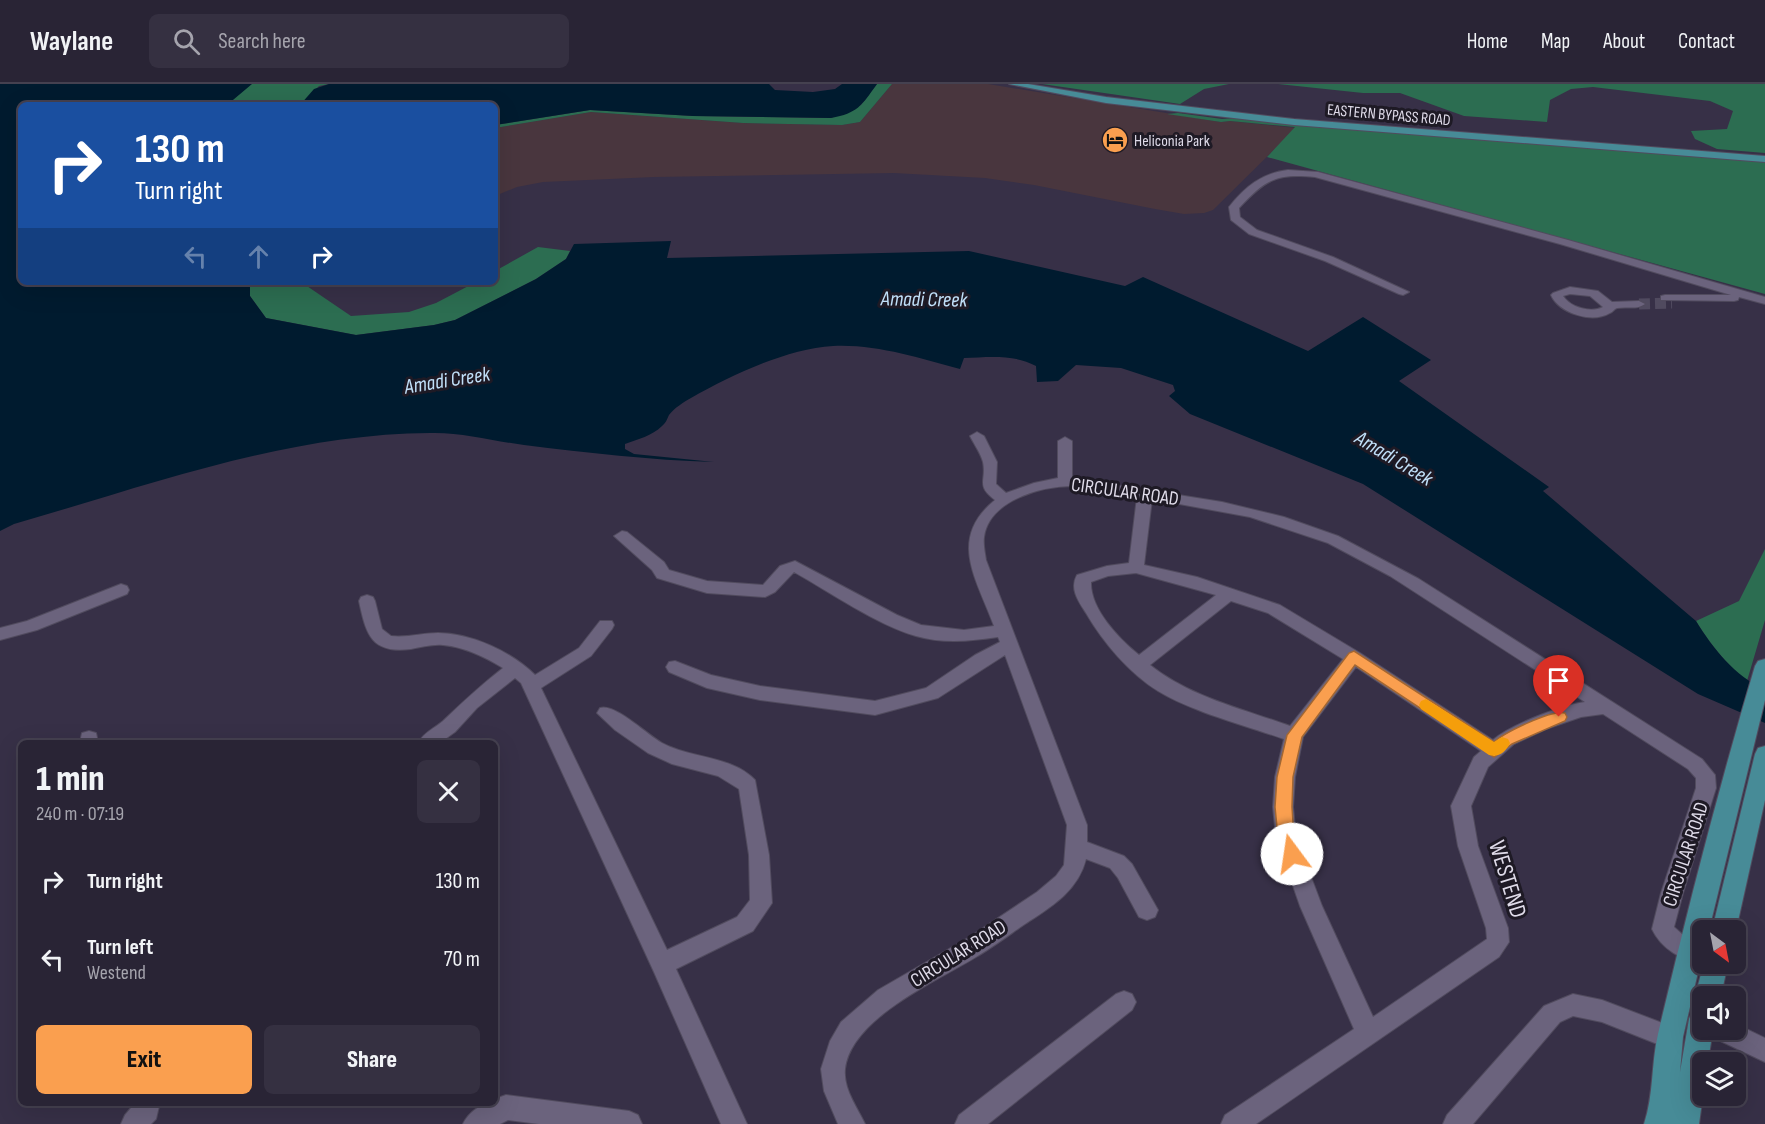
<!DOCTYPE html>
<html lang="en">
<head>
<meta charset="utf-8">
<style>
  :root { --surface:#292435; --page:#353041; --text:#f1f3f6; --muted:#a5a4ad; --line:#454150; --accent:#fa9f4f }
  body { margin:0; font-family:"Sofia Sans Condensed",sans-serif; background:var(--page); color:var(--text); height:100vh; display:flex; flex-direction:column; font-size:22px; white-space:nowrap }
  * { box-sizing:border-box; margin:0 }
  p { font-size:20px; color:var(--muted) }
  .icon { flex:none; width:33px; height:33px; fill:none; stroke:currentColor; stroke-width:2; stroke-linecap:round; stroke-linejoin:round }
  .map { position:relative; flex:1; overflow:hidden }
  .sheet { position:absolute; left:18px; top:656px; width:480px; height:366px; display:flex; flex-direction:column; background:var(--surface); border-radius:9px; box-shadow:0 6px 24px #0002,0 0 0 2px var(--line) }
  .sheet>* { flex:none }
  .hud { position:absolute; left:18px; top:18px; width:480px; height:183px; border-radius:9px; box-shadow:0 6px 24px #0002,0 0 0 2px var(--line); background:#1a4fa0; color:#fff; overflow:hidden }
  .needle { width:39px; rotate:148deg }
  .buttons { position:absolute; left:1692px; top:836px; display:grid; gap:12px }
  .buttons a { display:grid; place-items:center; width:54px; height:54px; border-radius:9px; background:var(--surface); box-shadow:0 6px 24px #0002,0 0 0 2px var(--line); font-size:30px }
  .pin { position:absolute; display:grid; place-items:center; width:51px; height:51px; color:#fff; margin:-62px -26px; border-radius:50% 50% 50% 0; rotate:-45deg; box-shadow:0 0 6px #0007 }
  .pin .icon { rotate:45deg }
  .me { position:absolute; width:66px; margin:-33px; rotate:346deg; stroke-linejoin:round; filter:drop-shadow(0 0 4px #0008) }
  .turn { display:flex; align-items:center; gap:21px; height:126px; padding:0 18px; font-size:27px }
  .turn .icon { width:78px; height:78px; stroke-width:2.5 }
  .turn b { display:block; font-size:42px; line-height:51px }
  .lanes { display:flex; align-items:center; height:57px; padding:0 18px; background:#0003; justify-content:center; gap:30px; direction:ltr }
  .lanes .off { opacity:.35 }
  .round { display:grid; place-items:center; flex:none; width:63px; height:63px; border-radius:9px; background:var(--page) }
  .headline { display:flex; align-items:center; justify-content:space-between; height:102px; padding:0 18px }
  h1 { font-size:36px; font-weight:800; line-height:45px }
  .action { display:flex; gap:12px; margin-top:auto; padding:12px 18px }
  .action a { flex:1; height:69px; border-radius:9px; background:var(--accent); color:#111; font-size:24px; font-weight:800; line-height:69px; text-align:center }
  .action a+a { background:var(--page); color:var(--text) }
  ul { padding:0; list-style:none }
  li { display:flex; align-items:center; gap:18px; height:78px; padding:0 18px }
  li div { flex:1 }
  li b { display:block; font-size:22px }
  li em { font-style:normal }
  header { display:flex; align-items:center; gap:36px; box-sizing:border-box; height:84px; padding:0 30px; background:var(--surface); border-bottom:2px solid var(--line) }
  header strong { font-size:28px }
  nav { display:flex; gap:33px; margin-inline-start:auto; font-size:21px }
  .search { width:420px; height:54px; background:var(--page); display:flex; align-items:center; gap:15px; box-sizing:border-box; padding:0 21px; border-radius:9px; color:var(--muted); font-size:22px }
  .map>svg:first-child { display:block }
</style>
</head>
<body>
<header>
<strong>Waylane</strong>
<div class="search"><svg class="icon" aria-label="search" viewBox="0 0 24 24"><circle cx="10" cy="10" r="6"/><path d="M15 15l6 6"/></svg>Search here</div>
<nav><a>Home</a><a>Map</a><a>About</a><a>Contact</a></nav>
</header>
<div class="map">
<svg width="1765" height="1040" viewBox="0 0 1765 1040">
  <rect width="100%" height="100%" fill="#373047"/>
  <polygon fill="#49363e" points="892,0 988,0 1221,38 1230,37 1296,44 1213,126 1204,129 1184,130 1155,125 1034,101 985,94 894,89 654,93 543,98 517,103 495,112 495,44 591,28 743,39 842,41 860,38"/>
  <g fill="#2c6d51">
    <polygon points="229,0 329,0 319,2 300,21 212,21"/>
    <polygon points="877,0 892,0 860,38 842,41 743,39 591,28 495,44 495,41 590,26 693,32 831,34 861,21"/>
    <polygon points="1042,0 1229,0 1204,5 1180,20"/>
    <polygon points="1278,0 1765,0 1765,69 1717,65 1695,55 1691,47 1727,45 1733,27 1710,17 1593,3 1571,5 1550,16 1547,38 1464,32 1400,9 1363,9"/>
    <polygon points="1178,29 1222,35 1236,34 1765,75 1765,210 1267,73 1295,43 1230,37 1221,38 1167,30"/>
    <polygon points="538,163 570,167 566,175 536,195 455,236 434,241 356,251 266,234 250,212 250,198 301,198 351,232 409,228 436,219 476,198 495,198 495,187"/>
    <path d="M1765,465V536L1747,597C1726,580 1710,560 1696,537L1739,517Z"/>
  </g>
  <g fill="#001b2f">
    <path d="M0,0H252L227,21H21V198H250V212L266,234L356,251L434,241L455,236L536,195L566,175L574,160L671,157L667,174L969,167L1125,202L1143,193L1308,267L1363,233L1431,276L1399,297L1549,403L1543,407L1696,537C1714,566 1734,591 1765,606V639L1698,610L1363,400L1190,330L1169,312L1175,307L1173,301L1121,284L1076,281L1058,297L1037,298L1036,282C1014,270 989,273 964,274L960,285C918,274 877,260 833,262C786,265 732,291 691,314C684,318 674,324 669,331C667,335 666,339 662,342C652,352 638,355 625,360V365L634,370L714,378C650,376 588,369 524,361C493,357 461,348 430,349C286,350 150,401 14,440L0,447Z"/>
    <path d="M329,0H769L775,6L813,8L835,5L842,0H877C861,22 858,29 831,34L693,32L590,26L495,41V21H300L314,5Z"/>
  </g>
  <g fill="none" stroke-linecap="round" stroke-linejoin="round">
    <polyline stroke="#504a5f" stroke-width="11" stroke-dasharray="11 5" stroke-linecap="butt" points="1639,220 1672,219"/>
    <g stroke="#514b5e" stroke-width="2">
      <g id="minor">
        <path d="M1288,86L1318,88L1568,156L1765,213V220L1739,213L1738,216L1734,217L1661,216V212L1665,211H1731L1560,160L1315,93C1276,89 1265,96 1239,124L1240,133L1257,146L1333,173L1409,208L1403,211L1399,210L1325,177L1249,150L1231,136L1229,123C1245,103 1262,89 1288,86Z"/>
        <path d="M1570,203L1598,207L1612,218L1639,217L1645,220C1637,226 1627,222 1617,224C1614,225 1613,228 1610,229C1592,240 1559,229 1551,211L1553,209ZM1570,210L1590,212L1603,223C1591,229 1571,224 1563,212Z"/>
        <path d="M977,348L984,352L997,378L996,400L1006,409L1034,399L1058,394V357L1065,353L1072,357V394L1222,418L1284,433L1338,452L1419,495L1702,675L1715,691L1716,704L1683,809L1674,843L1683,851L1702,861V879H1710L1702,883C1681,874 1662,866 1652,845L1661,809L1696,704V694L1688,685L1603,630L1581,633L1546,645L1514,660L1488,683L1471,722L1478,762L1508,844L1509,858L1499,873L1256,1040H1221L1225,1031L1354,945L1300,822L1276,753L1273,723L1275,693L1284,655C1247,642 1190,627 1158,607C1129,589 1103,558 1086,529C1079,518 1069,505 1077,491L1107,482L1129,479L1137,413C1116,409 1095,403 1073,402C1042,402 989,416 984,453C983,461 985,469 986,476L1087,741V758L1124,772L1132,780L1158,826L1155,833L1147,836L1139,833L1118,794L1110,784L1086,775C1078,807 1051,823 1025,840C1009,851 993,863 976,873C937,897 851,934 845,985C843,1005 857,1023 865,1040H838L824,1007L821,985L830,957L841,938L878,906L968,854L1037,808L1056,792L1064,781L1067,741L1005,571L938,614L875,631L760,616L707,604L669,588L666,583L669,578L675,577L711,591L760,602L875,617L926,604L975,571L1000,558L998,553C971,557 943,560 916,552C877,541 830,508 794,488L775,508L765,513L707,509L657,494L652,486L614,452L622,447L627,448L664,478L669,486L707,497L763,501L780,482L795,477L897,531L921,541L964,546L994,542C977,495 947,455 995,416C975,401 987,397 983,378C981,370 974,360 970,352ZM1152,415L1250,433L1328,459L1390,492L1585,618C1562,621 1510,641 1493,656L1360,569L1280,521L1197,493L1144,481ZM1136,489L1216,511L1139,571C1119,555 1090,525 1091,498L1108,492ZM1231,517L1268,529L1343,575L1290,642C1243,625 1190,613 1150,581ZM1356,583L1481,667L1474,673L1451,722L1458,762L1486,844L1487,855L1373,933L1322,822L1296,753L1293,723L1295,693L1303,653Z"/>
        <polygon points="121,500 127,502 129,506 127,510 37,546 0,556 0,544 27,537"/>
        <path d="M367,511L373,513L375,517L382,545L391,552C407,554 422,549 438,549C471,549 512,568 535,591L579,564L600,537H612L614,541L612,545L591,572L541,604L667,866L737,833L750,816L749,771L739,705L718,692L672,680L648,669L615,646L597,629L600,624C615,619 646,650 662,659C691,675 731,671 755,696L769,771L772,819L753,847L676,885L747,1040H721L654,888L521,599L515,594L477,624L455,648L441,658H419C423,649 435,644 443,637C463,618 481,601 503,584C485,573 465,563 443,561C432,560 422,563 411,565C371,570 366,550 359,517L361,513Z"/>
        <polygon points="89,647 96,649 98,658 80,658 82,649"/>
        <polygon points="1124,907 1132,910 1136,918 1132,926 988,1040 955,1040 959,1031 1116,910"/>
        <polygon points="1573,910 1602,916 1678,945 1682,953 1678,961 1670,965 1602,938 1573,932 1560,938 1473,1040 1443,1040 1447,1031 1544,922"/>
        <polygon points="1736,940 1765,954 1765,978 1712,953 1708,945 1736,945"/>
        <path d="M506,1011L629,1027L638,1031L642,1040H539L508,1036L500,1040H463C468,1029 482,1018 495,1018V1015Z"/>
        <polygon points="136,1018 160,1018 156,1035 151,1040 121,1040 125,1031"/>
      </g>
    </g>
    <g stroke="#514b5e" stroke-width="2">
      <g id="major">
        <polygon points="1009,0 1028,0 1106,13 1294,35 1765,72 1765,78 1294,41 1106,19"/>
        <path d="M1765,575V616L1709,846H1702V871L1683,953L1680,988L1689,935L1693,926L1702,923V945H1713L1708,978H1702L1703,1011L1699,1040H1644C1654,1010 1651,980 1658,950C1687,827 1719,703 1755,582L1758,577Z"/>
        <polygon points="1765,662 1765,716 1736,846 1712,846 1755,670 1758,664"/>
        <polygon points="1704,879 1728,879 1721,912 1702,912 1702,922 1699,921 1695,912"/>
      </g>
    </g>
    <use href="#minor" fill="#6b637d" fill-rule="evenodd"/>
    <use href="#major" fill="#478b97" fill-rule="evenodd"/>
  </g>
  <path fill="#fa9f4f" stroke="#a26733" stroke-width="1.5" d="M1354,567L1494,658C1504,649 1552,625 1565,629L1567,633L1565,637L1512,660L1494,673L1355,581L1302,653L1293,693L1292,723L1294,753L1301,770L1298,776L1292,778L1286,776L1278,753L1275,723L1277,693L1287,651L1349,569Z"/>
  <path fill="#f59e0b" d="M1426,615L1494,658L1502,653L1508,655L1510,659C1506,668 1498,674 1489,671L1421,625L1419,621L1421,617Z"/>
  <defs>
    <g id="hotel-disc" transform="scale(1.35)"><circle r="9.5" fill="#fa9f4f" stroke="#1e1a25"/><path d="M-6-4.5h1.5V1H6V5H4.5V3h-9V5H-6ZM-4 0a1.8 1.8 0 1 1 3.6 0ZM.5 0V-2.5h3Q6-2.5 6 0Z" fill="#111"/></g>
  </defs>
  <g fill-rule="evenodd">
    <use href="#hotel-disc" x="1115" y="56"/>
  </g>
  <g text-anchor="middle" stroke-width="6" stroke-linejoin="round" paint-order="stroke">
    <g font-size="16" fill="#dfdbe9" stroke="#1e1a25">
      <text transform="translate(1389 30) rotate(5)" y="6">EASTERN BYPASS ROAD</text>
    </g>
    <g font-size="16" fill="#dfdbe9" stroke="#1e1a25" text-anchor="start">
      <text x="1134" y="62">Heliconia Park</text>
    </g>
    <g font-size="20" fill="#dfdbe9" stroke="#1e1a25">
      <text transform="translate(1125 407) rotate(8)" y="7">CIRCULAR ROAD</text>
      <text transform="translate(1685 770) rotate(-72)" y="7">CIRCULAR ROAD</text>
      <text transform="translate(958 869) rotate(-32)" y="7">CIRCULAR ROAD</text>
    </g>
    <g font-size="21" font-style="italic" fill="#c1e0f9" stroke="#1e1a25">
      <text transform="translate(924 215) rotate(1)" y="7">Amadi Creek</text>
      <text transform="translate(447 296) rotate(-9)" y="7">Amadi Creek</text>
      <text transform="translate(1394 374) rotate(31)" y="7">Amadi Creek</text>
    </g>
    <g font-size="24" fill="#dfdbe9" stroke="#1e1a25">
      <text transform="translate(1508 795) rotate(73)" y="8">WESTEND</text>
    </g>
  </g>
</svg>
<div class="buttons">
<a><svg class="needle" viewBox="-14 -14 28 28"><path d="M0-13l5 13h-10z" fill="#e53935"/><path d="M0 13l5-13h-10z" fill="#a5a4ad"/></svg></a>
<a><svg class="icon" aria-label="sound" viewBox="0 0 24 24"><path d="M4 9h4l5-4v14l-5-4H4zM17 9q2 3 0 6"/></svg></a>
<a><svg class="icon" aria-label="layers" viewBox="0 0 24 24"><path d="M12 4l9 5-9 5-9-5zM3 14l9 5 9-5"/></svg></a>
</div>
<div class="pin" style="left:1559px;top:633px;background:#d93025"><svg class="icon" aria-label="arrive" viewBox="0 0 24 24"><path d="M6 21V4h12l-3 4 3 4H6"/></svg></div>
<svg class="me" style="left:1292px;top:770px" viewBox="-20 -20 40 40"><circle r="19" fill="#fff"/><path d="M0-13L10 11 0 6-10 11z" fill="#fa9f4f"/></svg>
<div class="hud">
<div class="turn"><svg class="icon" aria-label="right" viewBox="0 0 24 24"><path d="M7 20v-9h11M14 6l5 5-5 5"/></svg><div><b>130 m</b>Turn right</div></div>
<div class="lanes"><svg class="icon off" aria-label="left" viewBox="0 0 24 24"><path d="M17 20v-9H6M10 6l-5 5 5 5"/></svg><svg class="icon off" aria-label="ahead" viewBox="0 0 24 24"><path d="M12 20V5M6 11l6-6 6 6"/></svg><svg class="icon" aria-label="right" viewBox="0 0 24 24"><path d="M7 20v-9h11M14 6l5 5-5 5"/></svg></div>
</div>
<section class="sheet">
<div class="headline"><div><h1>1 min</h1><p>240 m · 07:19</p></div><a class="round"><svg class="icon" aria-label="close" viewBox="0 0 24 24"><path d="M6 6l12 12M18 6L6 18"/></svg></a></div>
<ul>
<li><svg class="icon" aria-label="right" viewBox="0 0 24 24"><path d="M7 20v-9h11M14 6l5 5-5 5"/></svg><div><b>Turn right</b></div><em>130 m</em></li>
<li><svg class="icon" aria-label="left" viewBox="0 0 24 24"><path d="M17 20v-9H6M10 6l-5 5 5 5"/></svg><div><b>Turn left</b><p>Westend</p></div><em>70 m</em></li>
</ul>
<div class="action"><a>Exit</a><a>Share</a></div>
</section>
</div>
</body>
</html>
